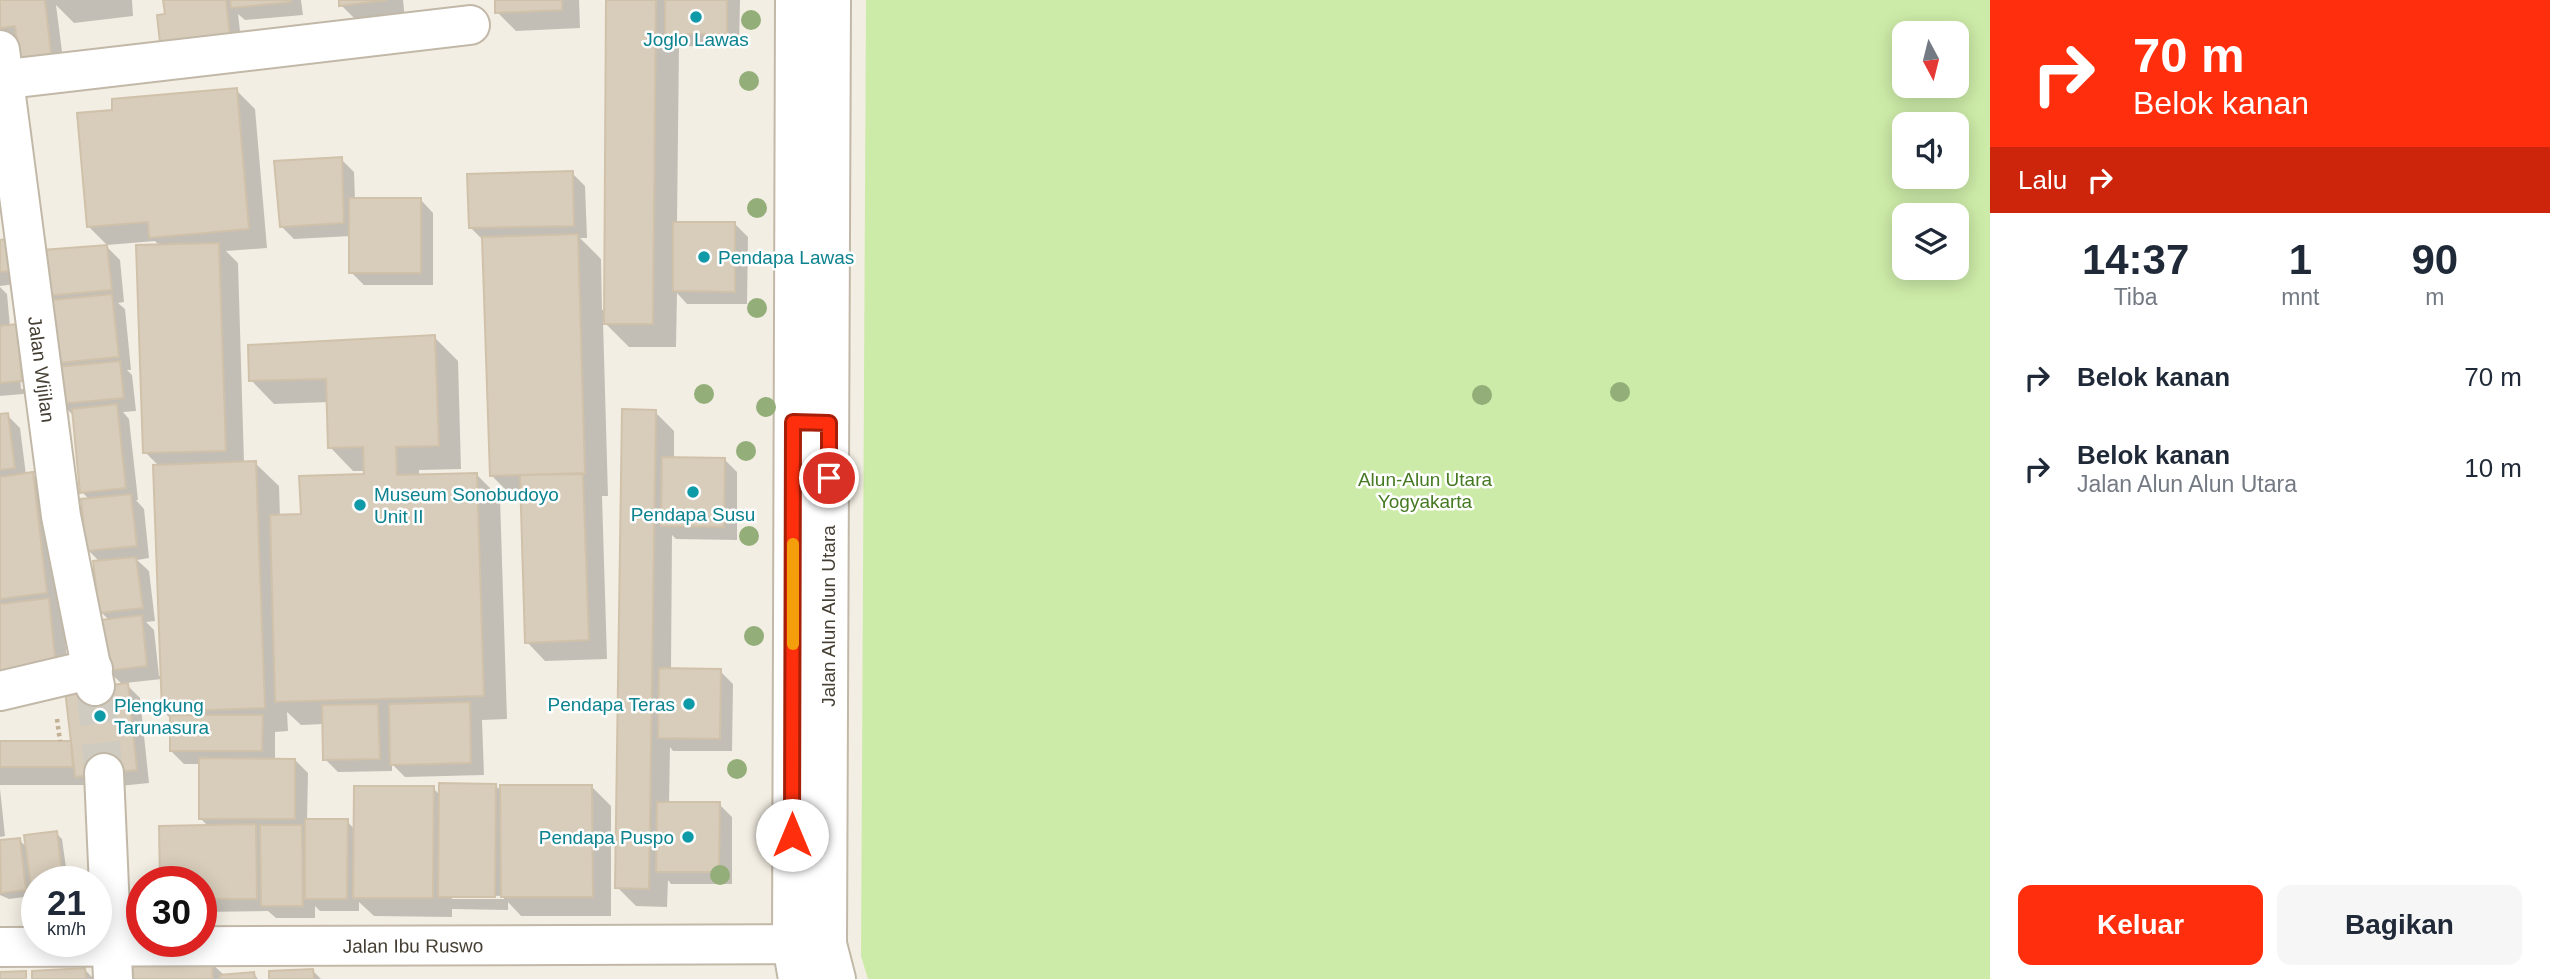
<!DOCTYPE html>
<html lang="id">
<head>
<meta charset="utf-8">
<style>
  :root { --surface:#fff; --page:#f6f6f7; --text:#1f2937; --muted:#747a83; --accent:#ff2f0e }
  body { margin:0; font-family:Helvetica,sans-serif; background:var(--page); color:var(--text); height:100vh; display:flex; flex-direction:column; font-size:26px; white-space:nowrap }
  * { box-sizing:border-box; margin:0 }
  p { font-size:23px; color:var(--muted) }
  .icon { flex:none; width:38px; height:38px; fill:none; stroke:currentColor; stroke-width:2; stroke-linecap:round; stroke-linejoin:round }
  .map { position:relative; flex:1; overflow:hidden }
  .drawer { display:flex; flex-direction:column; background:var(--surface); width:560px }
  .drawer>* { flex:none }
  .hud { background:#ff2f0e; color:#fff; overflow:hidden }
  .needle { width:46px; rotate:173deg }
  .controls { position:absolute; left:1892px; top:21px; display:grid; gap:14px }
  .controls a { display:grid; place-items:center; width:77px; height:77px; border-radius:14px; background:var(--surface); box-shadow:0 4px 18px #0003; font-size:35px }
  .speed { position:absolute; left:21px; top:866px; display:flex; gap:14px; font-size:35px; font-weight:700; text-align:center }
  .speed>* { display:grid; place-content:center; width:91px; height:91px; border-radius:50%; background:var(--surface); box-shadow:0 4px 18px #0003; line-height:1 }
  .speed small { font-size:18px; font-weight:400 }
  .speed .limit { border:10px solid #d22; background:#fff; color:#111 }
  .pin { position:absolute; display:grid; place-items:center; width:60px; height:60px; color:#fff; margin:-30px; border:4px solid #fff; border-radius:50%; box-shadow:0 2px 7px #0007 }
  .me { position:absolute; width:77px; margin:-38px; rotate:0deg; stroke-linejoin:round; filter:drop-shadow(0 0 5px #0008) }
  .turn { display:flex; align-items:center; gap:24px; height:147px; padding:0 28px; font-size:32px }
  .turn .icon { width:91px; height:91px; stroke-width:2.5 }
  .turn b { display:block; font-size:49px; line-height:60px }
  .then { display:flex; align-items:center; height:66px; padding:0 28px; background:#0003; gap:14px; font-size:26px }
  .eta { display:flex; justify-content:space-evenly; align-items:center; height:119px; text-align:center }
  .eta b { font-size:42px; font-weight:600; line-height:49px }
  .primary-button { display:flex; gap:14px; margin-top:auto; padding:14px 28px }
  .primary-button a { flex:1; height:80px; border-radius:14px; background:var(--accent); color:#fff; font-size:28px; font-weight:600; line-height:80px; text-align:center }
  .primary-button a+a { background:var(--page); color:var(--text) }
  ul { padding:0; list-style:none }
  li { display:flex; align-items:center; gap:21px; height:91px; padding:0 28px }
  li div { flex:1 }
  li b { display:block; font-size:26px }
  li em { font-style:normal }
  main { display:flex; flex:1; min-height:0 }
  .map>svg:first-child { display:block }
</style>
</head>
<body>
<main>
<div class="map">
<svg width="1990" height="979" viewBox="0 0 1990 979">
  <rect width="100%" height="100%" fill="#f3eee3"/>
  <path fill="#cdeba8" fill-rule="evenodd" d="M866,0H1990V979H868L861,956ZM1904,33H1956V86H1904ZM1904,124H1956V177H1904ZM1904,215H1956V268H1904Z"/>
  <g fill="#0003" fill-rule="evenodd">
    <polygon points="0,0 132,0 133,16 74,23 56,5 64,67 34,71 21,57 19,40 13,40 0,27"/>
    <polygon points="165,0 301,0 303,15 245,20 238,14 243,57 166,15"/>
    <polygon points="340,0 403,0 405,19 360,24 341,5"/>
    <polygon points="497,0 579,0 580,28 516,31 497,12"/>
    <polygon points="608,0 740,0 739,47 679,46 677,223 735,224 748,237 747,304 687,304 677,293 676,347 629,347 603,321 608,496 602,496 607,659 545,661 527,642 522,498 515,499 491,475 484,241 470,227 572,173 585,186 587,238 580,238 601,259 602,310 606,310"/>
    <path d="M236,90L255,109L267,248L226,251L238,263L244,463H255L279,486L280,517L303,516L366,475V471H353L330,447L329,402L274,404L251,380L434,337L458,361L461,469L419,470V476L476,474L500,498L507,719L482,720L484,775L405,777L392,764V771L338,772L325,759L324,724L301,725L287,712L288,731L275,732V760H295L308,773L307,821H347L355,830L433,788L440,795L495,785L502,792L592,787L611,806V916H521L508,902V910L452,909V917L374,916L359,902V911H320L315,906V918H276L268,911L201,912V882H161L209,827L200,818L201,764H184L171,751L172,720L163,711L162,679L125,683L140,698L149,783L89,789L85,785H0V743H73L123,685L107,670L110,621L101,612L100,562L88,550L90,500L82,492L75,417L61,403L55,302L48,295L107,247L120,260L124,302L118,303L125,309L131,370H127L132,375L136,411L123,412L129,419L138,500H136L144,509L149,558L137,560L149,571L155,621L146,622L154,630L159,676H162L159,466L145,452L160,246L155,241L107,245L88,226L114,111ZM452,895L504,896V899H452Z"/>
    <polygon points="341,159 354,172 355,200 420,199 433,213 433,285 364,285 351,272 351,236 294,239 281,226"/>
    <polygon points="0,242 23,283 0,286"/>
    <path d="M0,287L7,294L10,327L16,326L30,339L34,393L0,396ZM17,338H20L24,389H21Z"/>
    <polygon points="655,412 674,431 674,458 724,459 737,472 737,540 676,539 672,535 671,670 720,671 733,684 732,751 673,751 670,747 669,804 719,804 732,817 732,884 671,884 668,880 667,907 636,906 617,887"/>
    <polygon points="7,415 20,428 26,475 32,474 51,493 69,679 0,687 0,416"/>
    <polygon points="0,789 5,836 0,837"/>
    <polygon points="56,833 62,839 68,882 37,882 37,890 30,884 32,896 9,899 0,895 0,840 19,840 28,848"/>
    <polygon points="211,963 225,976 254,974 258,979 135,979"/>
    <polygon points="85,970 94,979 34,979"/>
    <polygon points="312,970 321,979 271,979"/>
  </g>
  <g fill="#d8ccba" stroke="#d0c1aa" stroke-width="2">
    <polygon points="0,0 45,0 51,54 19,58 15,26 0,28"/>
    <polygon points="163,0 226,0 231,44 161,52 157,15 165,14"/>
    <polygon points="230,0 290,0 291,2 231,8"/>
    <polygon points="339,0 387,0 339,6"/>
    <polygon points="495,0 562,0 562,10 495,13"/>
    <polygon points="606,0 656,0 653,324 604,324"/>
    <rect x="665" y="0" width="62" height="34"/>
    <polygon points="237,88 249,229 149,238 148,222 87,227 77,113 112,110 112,99"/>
    <polygon points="342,157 344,223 280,227 274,161"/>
    <polygon points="573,171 574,226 469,228 467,174"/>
    <rect x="349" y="198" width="72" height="75"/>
    <polygon points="673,222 735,222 735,292 673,291"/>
    <polygon points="578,234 585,473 490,476 482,237"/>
    <polygon points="7,239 11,271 0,272 0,240"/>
    <polygon points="219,243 226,451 143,453 136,245"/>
    <polygon points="107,245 112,290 46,296 42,250"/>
    <polygon points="112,294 119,357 48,364 42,301"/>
    <polygon points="17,324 22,381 0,383 0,326"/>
    <polygon points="435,335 439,446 396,447 397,475 477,473 484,696 275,702 270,515 301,514 299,476 364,474 363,447 328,448 326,379 249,381 248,345"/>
    <polygon points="120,361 124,398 60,404 56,367"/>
    <polygon points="117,404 126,488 80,493 72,409"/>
    <polygon points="622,409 656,410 649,889 615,888"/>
    <polygon points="8,413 15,468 0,470 0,414"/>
    <polygon points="662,457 725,458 724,527 661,526"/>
    <polygon points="256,461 265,708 162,712 153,465"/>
    <polygon points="33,472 47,593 0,599 0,477"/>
    <polygon points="583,474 589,640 525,643 520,475"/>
    <polygon points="131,494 137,546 86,551 81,499"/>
    <polygon points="136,557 143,608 99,613 93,561"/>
    <polygon points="49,598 56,667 0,673 0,604"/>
    <polygon points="142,615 147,666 106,671 100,620"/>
    <polygon points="659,668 721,669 720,739 658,738"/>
    <polygon points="128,683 137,770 75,777 65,690"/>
    <polygon points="470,702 471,763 390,765 389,704"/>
    <polygon points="378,704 380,759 323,760 322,705"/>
    <polygon points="170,715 263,715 262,751 170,751"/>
    <polygon points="0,741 71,741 73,767 0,767"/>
    <polygon points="199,758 295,759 295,819 199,819"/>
    <polygon points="439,783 496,784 495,897 438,897"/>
    <polygon points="500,785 592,785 593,897 501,897"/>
    <polygon points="354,786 434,786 433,898 353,898"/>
    <polygon points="657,802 720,802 719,872 656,872"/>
    <polygon points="305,819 348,819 347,899 305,899"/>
    <polygon points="256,824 257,899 201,899 201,882 160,882 159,826"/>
    <polygon points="260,825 302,825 303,906 261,906"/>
    <polygon points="57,831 63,882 37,882 37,886 31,887 24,835"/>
    <polygon points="20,838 26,890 1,893 0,840"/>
    <polygon points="212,961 213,979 133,979 133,966"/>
    <polygon points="85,968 86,979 32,979 32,971"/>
    <polygon points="313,969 314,979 269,979 269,971"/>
    <polygon points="26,971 26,979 0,979 0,972"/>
    <polygon points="254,972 255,979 220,979 220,975"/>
  </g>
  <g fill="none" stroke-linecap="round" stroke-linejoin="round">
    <polyline stroke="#d0cbc0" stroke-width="38" stroke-dasharray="38 19" stroke-linecap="butt" points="95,686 104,773"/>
    <g stroke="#c2b8a8" stroke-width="42">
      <g id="minor">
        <polyline points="795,0 792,945 798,979"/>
        <polyline points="831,0 827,944 836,979"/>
        <path id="s1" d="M0,50L61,516L95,686"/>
        <polyline points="0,80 470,25"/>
        <polyline points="0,691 93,669"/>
        <polyline points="104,773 113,979"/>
        <path id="s2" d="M0,947L817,944"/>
      </g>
    </g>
    <polyline stroke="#c2b195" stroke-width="4.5" stroke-dasharray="3.5 3.5" stroke-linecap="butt" points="57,719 60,741"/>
    <use href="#minor" stroke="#fff" stroke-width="38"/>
  </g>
  <g fill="#93ae79">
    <circle cx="751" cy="20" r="10"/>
    <circle cx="749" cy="81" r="10"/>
    <circle cx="757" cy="208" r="10"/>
    <circle cx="757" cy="308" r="10"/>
    <circle cx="1620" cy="392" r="10"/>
    <circle cx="704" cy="394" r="10"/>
    <circle cx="1482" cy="395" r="10"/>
    <circle cx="766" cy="407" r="10"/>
    <circle cx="746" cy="451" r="10"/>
    <circle cx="749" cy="536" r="10"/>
    <circle cx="754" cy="636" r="10"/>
    <circle cx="737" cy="769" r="10"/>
    <circle cx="720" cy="875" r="10"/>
  </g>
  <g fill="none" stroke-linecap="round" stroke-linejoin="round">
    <g stroke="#a61f09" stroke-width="18">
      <polyline id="route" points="792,835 793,422 829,423 829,478"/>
    </g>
    <use href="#route" stroke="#ff2f0e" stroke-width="12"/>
    <polyline stroke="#f59e0b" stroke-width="12" points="793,644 793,544"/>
  </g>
  <g fill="#0f9aa8" stroke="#fff" stroke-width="2.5">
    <circle cx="696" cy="17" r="7"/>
    <circle cx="704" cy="257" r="7"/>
    <circle cx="693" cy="492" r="7"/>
    <circle cx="360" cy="505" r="7"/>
    <circle cx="689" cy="704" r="7"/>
    <circle cx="100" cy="716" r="7"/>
    <circle cx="688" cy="837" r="7"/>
  </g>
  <g text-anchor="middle" stroke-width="5" stroke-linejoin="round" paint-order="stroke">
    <g font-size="19" fill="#0d838f" stroke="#fff" text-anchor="start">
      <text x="696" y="46" text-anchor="middle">Joglo Lawas</text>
      <text x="718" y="264">Pendapa Lawas</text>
      <text x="374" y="501">Museum Sonobudoyo<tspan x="374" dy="22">Unit II</tspan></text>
      <text x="693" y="521" text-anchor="middle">Pendapa Susu</text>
      <text x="675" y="711" text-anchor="end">Pendapa Teras</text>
      <text x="114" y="712">Plengkung<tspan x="114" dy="22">Tarunasura</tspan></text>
      <text x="674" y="844" text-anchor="end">Pendapa Puspo</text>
    </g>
    <g font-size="19" fill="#453e33" stroke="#fff">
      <text dy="7" stroke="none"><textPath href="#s1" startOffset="322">Jalan Wijilan</textPath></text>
      <text transform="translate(828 616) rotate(-90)" y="7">Jalan Alun Alun Utara</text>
      <text dy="7" stroke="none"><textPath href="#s2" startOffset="413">Jalan Ibu Ruswo</textPath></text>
    </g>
    <g font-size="19" fill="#457a22" stroke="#fff">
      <text x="1425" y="486">Alun-Alun Utara<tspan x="1425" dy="22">Yogyakarta</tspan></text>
    </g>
  </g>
</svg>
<div class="controls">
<a><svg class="needle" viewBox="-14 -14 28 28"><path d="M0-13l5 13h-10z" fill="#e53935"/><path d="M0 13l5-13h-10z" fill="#747a83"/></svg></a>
<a><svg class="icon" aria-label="sound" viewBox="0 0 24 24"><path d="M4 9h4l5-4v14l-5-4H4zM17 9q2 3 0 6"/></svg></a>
<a><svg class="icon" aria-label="layers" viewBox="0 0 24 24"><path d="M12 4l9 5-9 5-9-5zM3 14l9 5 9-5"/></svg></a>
</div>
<div class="speed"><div>21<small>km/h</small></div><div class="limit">30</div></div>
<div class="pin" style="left:829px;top:478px;background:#d93025"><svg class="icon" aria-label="arrive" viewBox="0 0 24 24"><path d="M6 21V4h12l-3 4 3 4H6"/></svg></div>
<svg class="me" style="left:792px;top:835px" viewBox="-20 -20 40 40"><circle r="19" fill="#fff"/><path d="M0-13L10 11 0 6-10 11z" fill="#ff2f0e"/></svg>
</div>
<section class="drawer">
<div class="hud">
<div class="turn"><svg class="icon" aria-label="right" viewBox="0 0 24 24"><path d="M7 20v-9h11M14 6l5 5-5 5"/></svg><div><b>70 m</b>Belok kanan</div></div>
<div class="then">Lalu<svg class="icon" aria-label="right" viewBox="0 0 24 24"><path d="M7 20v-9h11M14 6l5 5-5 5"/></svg></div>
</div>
<div class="eta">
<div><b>14:37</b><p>Tiba</p></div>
<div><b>1</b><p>mnt</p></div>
<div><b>90</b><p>m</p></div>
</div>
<ul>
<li><svg class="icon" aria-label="right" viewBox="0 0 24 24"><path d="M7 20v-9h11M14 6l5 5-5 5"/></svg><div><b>Belok kanan</b></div><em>70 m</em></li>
<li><svg class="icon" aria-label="right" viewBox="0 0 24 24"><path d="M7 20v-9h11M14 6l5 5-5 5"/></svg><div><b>Belok kanan</b><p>Jalan Alun Alun Utara</p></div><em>10 m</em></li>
</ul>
<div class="primary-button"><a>Keluar</a><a>Bagikan</a></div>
</section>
</main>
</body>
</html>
